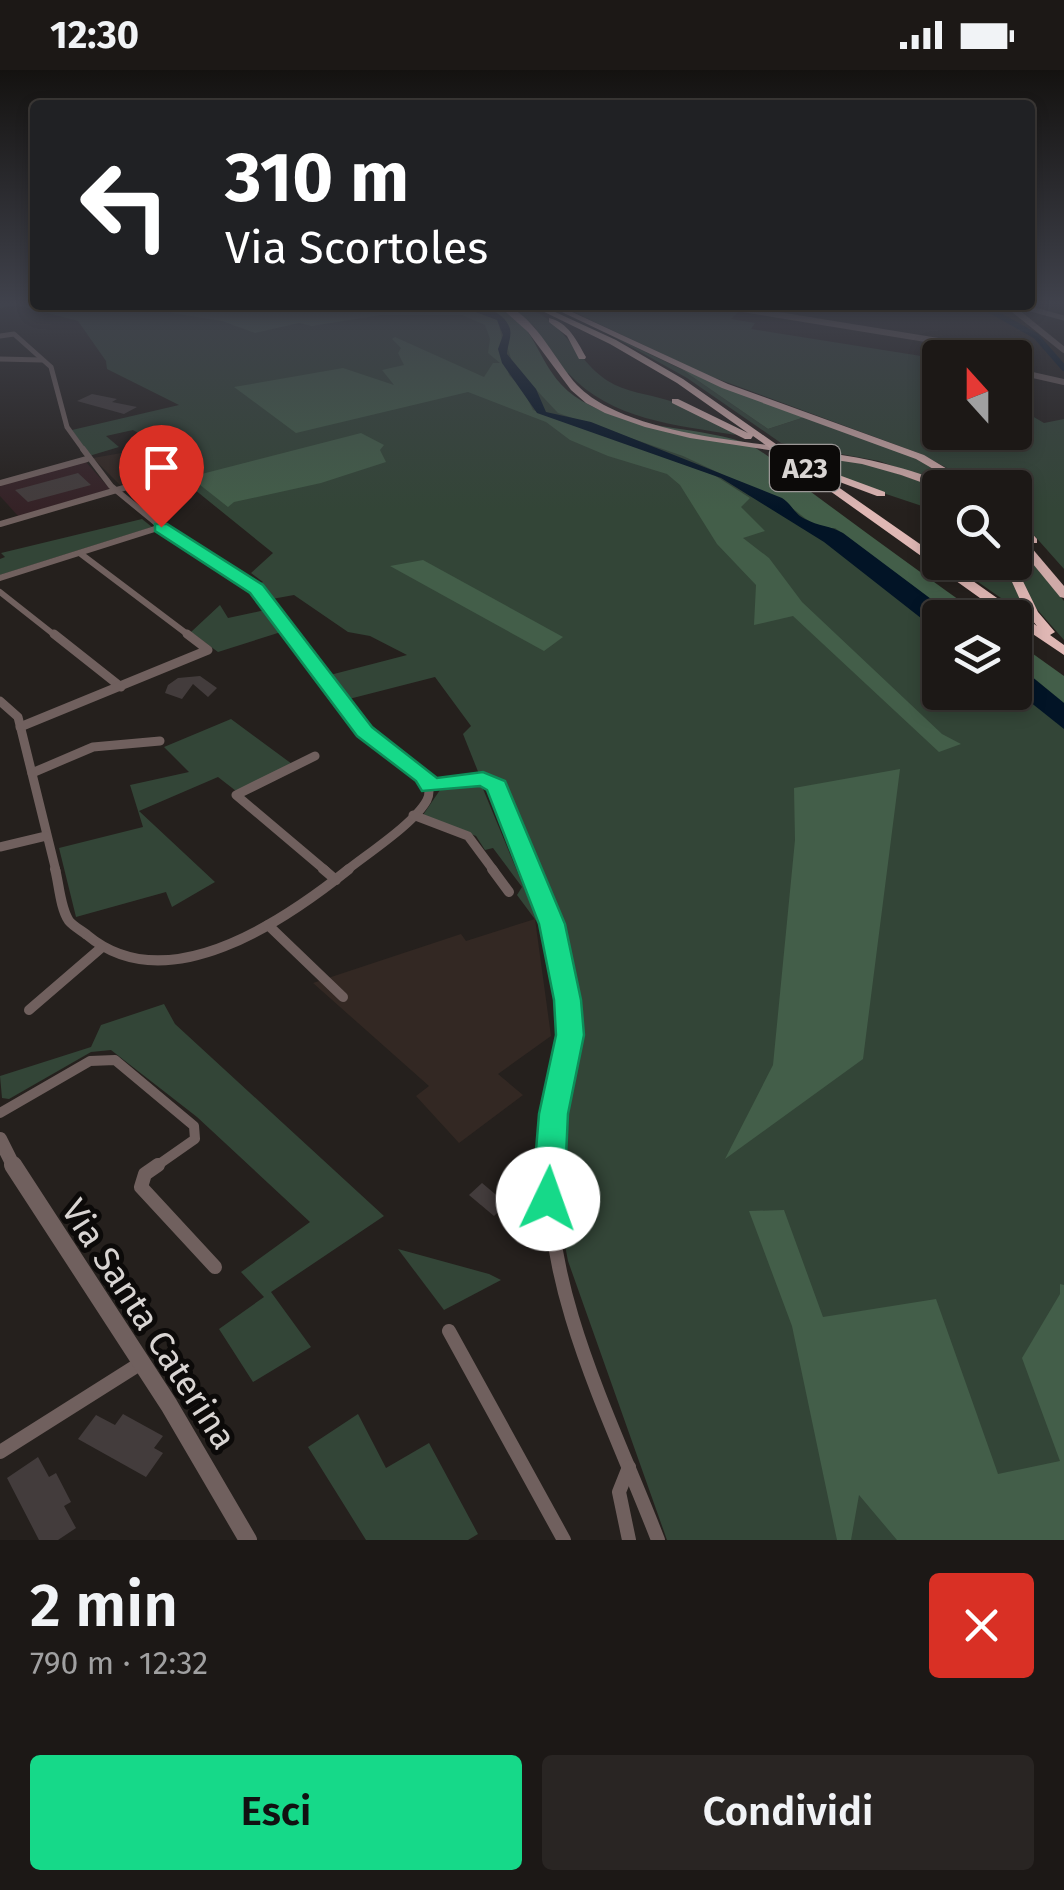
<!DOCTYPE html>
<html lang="it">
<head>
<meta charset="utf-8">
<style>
  :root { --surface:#1c1816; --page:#292523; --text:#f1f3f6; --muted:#a0a0a1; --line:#3a3735; --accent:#16d989 }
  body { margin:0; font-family:"Fira Sans",sans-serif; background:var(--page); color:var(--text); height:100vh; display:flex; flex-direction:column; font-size:38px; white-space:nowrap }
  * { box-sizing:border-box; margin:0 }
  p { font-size:32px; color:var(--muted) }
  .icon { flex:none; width:55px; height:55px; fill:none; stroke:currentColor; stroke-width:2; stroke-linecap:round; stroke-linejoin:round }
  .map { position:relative; height:1470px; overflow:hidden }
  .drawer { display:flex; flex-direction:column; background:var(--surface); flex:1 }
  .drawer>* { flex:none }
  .hud { position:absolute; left:30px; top:30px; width:1005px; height:210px; border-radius:10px; box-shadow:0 5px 15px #0003,0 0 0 2px var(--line); background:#202124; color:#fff; overflow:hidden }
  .needle { width:65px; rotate:339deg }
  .fabs { position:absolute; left:922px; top:270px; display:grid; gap:20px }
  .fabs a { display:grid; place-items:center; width:110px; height:110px; border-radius:10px; background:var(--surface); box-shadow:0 5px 15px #0003,0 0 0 2px var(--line); font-size:50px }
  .pin { position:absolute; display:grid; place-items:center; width:85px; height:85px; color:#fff; margin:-102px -42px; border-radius:50% 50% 50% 0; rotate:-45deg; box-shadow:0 0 10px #0007 }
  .pin .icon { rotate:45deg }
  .me { position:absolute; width:110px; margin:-55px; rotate:3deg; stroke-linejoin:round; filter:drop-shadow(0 0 8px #0008) }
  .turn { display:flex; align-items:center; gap:35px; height:210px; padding:0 30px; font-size:45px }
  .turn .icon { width:130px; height:130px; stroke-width:2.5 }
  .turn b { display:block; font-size:70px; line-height:85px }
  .round { display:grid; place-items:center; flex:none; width:105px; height:105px; border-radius:10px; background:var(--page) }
  .headline { display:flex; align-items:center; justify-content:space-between; height:170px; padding:0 30px }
  h1 { font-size:60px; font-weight:600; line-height:75px }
  .primary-button { display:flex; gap:20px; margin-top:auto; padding:20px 30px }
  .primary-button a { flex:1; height:115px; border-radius:10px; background:var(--accent); color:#111; font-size:40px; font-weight:600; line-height:115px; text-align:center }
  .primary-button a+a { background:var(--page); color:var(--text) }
  .status { display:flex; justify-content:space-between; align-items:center; height:70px; padding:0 50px; background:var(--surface); direction:ltr }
  .status svg { height:28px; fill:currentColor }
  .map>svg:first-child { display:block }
</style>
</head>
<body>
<div class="status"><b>12:30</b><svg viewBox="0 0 49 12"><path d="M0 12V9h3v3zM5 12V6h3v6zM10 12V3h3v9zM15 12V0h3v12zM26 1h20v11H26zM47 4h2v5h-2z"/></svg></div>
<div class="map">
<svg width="1064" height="1470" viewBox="0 0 1064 1470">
  <rect width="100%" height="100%" fill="#25201d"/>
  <polygon fill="#352226" points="85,391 110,419 18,446 0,426 0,415"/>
  <g fill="#332823">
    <polygon points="161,376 169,381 181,378 204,389 120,415 93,388"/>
    <polygon points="535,849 551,966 498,1004 523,1025 459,1073 416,1026 429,1016 313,913 461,864 466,871"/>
  </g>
  <g fill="#334537">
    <path d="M0,234L491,235L500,239C526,276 550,317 591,339L715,371L978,547L940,548V622H1015V575L1064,611V1470H667L568,1191L556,1128L565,1037L579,971L573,918L561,862L501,711L479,704L463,664L471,656L435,607L349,629L330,605L407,585L370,566L348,562L294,525L272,529L258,514L263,512L251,503L273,483L179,407L190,404L181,397L203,388L181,378L169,381L133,360L106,366L119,377L89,386L72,360L179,335L107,299L106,291L78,251L17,235L0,238Z"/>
    <path d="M508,235C559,236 572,288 608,311C625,322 648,324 667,330C693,337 714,350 736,365C676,355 611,350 568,303H563L534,256Z"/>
    <polygon points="559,235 659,235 681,241 688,235 740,240 731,249 755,253 751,259 940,289 940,362 1015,362 1015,336 1044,353 1064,349 1064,499 1015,444 1015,418 982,417 921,384 707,305"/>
    <polygon points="612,266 681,299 768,359 808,346 921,390 968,417 952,417 879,391 781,373 687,308"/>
    <polygon points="790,379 863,392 940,418 940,442 844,410"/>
    <polygon points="142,449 152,457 0,505 0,489 5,487 1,483"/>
    <polygon points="1015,469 1064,531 1064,570 1028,529 1015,500 1006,493 1015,492"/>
    <polygon points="951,493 1011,504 1031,548 1028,547"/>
    <polygon points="220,535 228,548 265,540 281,562 218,582 191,562"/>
    <polygon points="231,649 292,694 236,721 218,707 139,741 215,812 172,837 166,822 76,847 59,778 143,757 130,715 189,702 164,677"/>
    <polygon points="481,714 534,842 537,852 517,825 522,817 493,778 485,780 476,766 423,745 440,720"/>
    <polygon points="164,934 175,954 384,1146 271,1222 311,1277 253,1312 219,1259 264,1227 241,1202 310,1152 197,1047 111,980 91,982 9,1029 2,1028 0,1006 91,977 101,955"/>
    <polygon points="398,1179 489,1204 501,1210 444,1240"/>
    <polygon points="358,1344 386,1398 429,1373 478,1464 468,1470 366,1470 308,1377"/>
  </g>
  <g fill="#435e49">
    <polygon points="145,235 451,235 487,243 498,250 509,305 522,318 533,340 714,405 750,428 741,437 765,461 743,468 769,488 802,532 942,664 961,674 939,682 793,546 754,555 756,515 717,474 680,415 667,404 608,386 570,370 546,352 468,322 296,363 234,317 343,298 394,315 382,300 404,295 398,283 401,278 392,269 395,267 484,307 493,293 500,293 488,283 490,269 485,255 462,245 381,245 312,256 299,253 255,263 222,251 136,237"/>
    <path d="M469,235C546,235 526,298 582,331C632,360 690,355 743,372C766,380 791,407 811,422C868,464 925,506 983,547H955L835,458C805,460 794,430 768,426L683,386L558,343L513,295L497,243Z"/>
    <polygon points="681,299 808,346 768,359"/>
    <polygon points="361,363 384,375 380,380 386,392 321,413 234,432 228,437 190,407"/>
    <polygon points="423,490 563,567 544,581 390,496"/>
    <polygon points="1015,571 1064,606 1064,633 1015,593"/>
    <polygon points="900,699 863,989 725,1089 773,995 795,770 794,718"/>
    <polygon points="784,1140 823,1247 936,1229 998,1404 1060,1391 1022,1288 1060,1224 1060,1214 1064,1215 1064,1470 897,1470 859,1425 851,1470 837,1470 792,1256 749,1141"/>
  </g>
  <g fill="#021426">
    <path d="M457,235C475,235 504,238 510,259C512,267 507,276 507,284L536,319L546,342L591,352L782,428C793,435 793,443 805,449C818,456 831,456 843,463L955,547L940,548V563L824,472L721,408L537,343L502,293L498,279L503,265L497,250Z"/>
    <polygon points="1015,593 1064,633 1064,659 1015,620"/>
  </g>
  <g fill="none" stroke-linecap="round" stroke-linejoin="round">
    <polyline stroke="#021426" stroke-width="6" points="981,235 1036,266 1064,298"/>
  </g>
  <g fill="#433c3c">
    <polygon points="92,324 117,329 112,332 137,337 124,344 77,331"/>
    <polygon points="78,403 91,415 28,432 15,420"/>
    <polygon points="200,606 217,618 208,627 193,614 182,629 165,623 168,615 178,608"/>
    <polygon points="482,1113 507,1134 494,1146 469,1125"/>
    <polygon points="123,1344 163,1366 154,1378 163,1383 146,1407 78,1369 96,1345 115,1355"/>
    <polygon points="38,1387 49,1407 56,1403 71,1432 64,1436 76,1458 58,1470 39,1470 7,1408"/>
  </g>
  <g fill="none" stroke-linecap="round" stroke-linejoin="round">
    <g stroke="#70605e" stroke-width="5">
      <polyline points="1016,235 1064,248"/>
      <polyline points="0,266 14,264 51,297 67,357 85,382"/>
      <polyline points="0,289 42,290"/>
    </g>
    <g stroke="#70605e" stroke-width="6">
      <polyline points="83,379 111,416 161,457 256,519 293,567"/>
      <polyline points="0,413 87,389"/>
      <polyline points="0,454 182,401"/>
      <polyline points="81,484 191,567"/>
      <polyline points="0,508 161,457"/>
      <polyline points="0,522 57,567"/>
    </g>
    <g stroke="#70605e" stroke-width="9">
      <polyline points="54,564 121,617"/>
      <path d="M291,564L365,662L425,707C429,715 431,722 427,730C415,753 367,784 346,801"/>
      <polyline points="0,631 18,647 56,801"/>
      <polyline points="20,657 208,580 187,564"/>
      <polyline points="315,686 236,725 326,801"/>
      <polyline points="32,703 93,677 160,671"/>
      <polyline points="430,716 483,709 497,716 531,801"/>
      <polyline points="413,745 468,766 494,801"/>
      <polyline points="0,777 46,766"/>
    </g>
    <g stroke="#70605e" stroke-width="10">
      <path d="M55,799C59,813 60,838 69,851C73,856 82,861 87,865C167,932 284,851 349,799"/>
      <polyline points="323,799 336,810"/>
      <polyline points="492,799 509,822"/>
      <polyline points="530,799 552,854 570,965 553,1044 550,1097"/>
      <polyline points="268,855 343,927"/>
      <polyline points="29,940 101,878"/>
      <polyline points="0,1043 90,991 115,990 194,1056 195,1069 155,1097"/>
    </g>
    <g stroke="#70605e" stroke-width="14">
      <polyline points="158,1095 145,1104 141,1117 215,1197"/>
      <path d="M550,1095C543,1221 613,1353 658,1470"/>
      <polyline points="449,1261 564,1470"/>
      <polyline points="0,1382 141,1293"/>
      <polyline points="629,1397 619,1422 629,1470"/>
    </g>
    <g stroke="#70605e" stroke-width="6">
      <polyline points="718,235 938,271 974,288"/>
      <polyline points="1008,235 1064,280"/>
      <polyline points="1015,301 1064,312"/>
    </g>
    <polyline stroke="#70605e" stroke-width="14" points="0,1069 14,1097"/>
    <polyline stroke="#70605e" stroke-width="18" points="13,1095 169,1335 248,1470"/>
    <g fill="#cfaaa8" fill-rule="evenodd">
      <path d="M498,235C530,235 556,293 577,315C586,324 596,331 608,337C685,376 800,372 886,394C908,400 932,406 951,418L940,419L901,405L862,394L690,368L645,357L605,343L586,333L571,320L528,262Z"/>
      <polygon points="547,235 557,235 728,314 924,385 979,418 966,418 916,389 722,318"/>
      <polygon points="1015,448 1019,449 1037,469 1037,473 1029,473 1015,458"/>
      <polygon points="1015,462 1019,463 1064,516 1064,528 1060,527 1015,472"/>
    </g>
    <g fill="#dfb7b4" fill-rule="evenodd">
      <polygon points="530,235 540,235 616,270 683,309 820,405 820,401 828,401 885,422 885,426 877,426 821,405 940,488 940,492 946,492 1037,556 1026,543 1008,503 1010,501 1018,501 1038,542 1055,562 1050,565 1064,575 1064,585 1015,552 1015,548 1008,548 753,366 751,369 745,369 672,333 672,329 678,329 748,363 677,313 610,274"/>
      <path d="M549,248C568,252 577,271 586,287L585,289H579L567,266L549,252Z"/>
    </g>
  </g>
  <linearGradient id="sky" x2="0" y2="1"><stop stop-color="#141210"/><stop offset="0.53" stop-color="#40424c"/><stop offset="1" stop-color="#40424c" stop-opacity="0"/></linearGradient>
  <rect width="1064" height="440" fill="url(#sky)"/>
  <polygon fill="#16d989" stroke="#0e8d59" stroke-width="2.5" points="155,454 167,454 263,515 372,657 437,708 483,702 505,711 565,854 581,930 584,965 568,1044 564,1129 559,1138 548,1142 537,1138 532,1129 539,1044 556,965 554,930 539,854 487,720 480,716 422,721 416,711 357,666 250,523 155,461"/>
  <g text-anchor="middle" stroke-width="10" stroke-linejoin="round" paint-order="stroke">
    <rect fill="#0c0a09" stroke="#9b9796" stroke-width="2.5" x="770" y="375" width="70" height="46" rx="8"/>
    <g font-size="28" font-weight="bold" fill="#d8d4d2">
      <text x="805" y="408">A23</text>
    </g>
    <g font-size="35" fill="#d8d4d2" stroke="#0c0a09">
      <text transform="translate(149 1254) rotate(57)" y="12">Via Santa Caterina</text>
    </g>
  </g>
</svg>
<div class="fabs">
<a><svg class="needle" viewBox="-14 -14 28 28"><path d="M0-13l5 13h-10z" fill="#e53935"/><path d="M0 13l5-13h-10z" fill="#a0a0a1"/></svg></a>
<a><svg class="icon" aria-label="search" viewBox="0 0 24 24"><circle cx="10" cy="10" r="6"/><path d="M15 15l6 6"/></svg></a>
<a><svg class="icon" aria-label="layers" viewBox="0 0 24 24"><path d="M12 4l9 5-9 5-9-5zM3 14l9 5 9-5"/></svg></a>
</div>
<div class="pin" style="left:161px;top:457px;background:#d93025"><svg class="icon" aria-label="arrive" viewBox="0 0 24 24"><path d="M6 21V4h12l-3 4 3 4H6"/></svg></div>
<svg class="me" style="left:548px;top:1129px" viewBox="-20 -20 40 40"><circle r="19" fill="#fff"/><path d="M0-13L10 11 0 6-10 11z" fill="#16d989"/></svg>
<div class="hud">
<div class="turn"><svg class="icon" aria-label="left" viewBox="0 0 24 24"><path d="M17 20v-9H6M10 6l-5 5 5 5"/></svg><div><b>310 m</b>Via Scortoles</div></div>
</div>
</div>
<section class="drawer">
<div class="headline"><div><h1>2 min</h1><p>790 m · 12:32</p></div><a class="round" style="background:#d93025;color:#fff"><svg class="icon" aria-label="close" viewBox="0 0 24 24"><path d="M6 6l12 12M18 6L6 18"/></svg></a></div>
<div class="primary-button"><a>Esci</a><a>Condividi</a></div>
</section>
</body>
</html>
